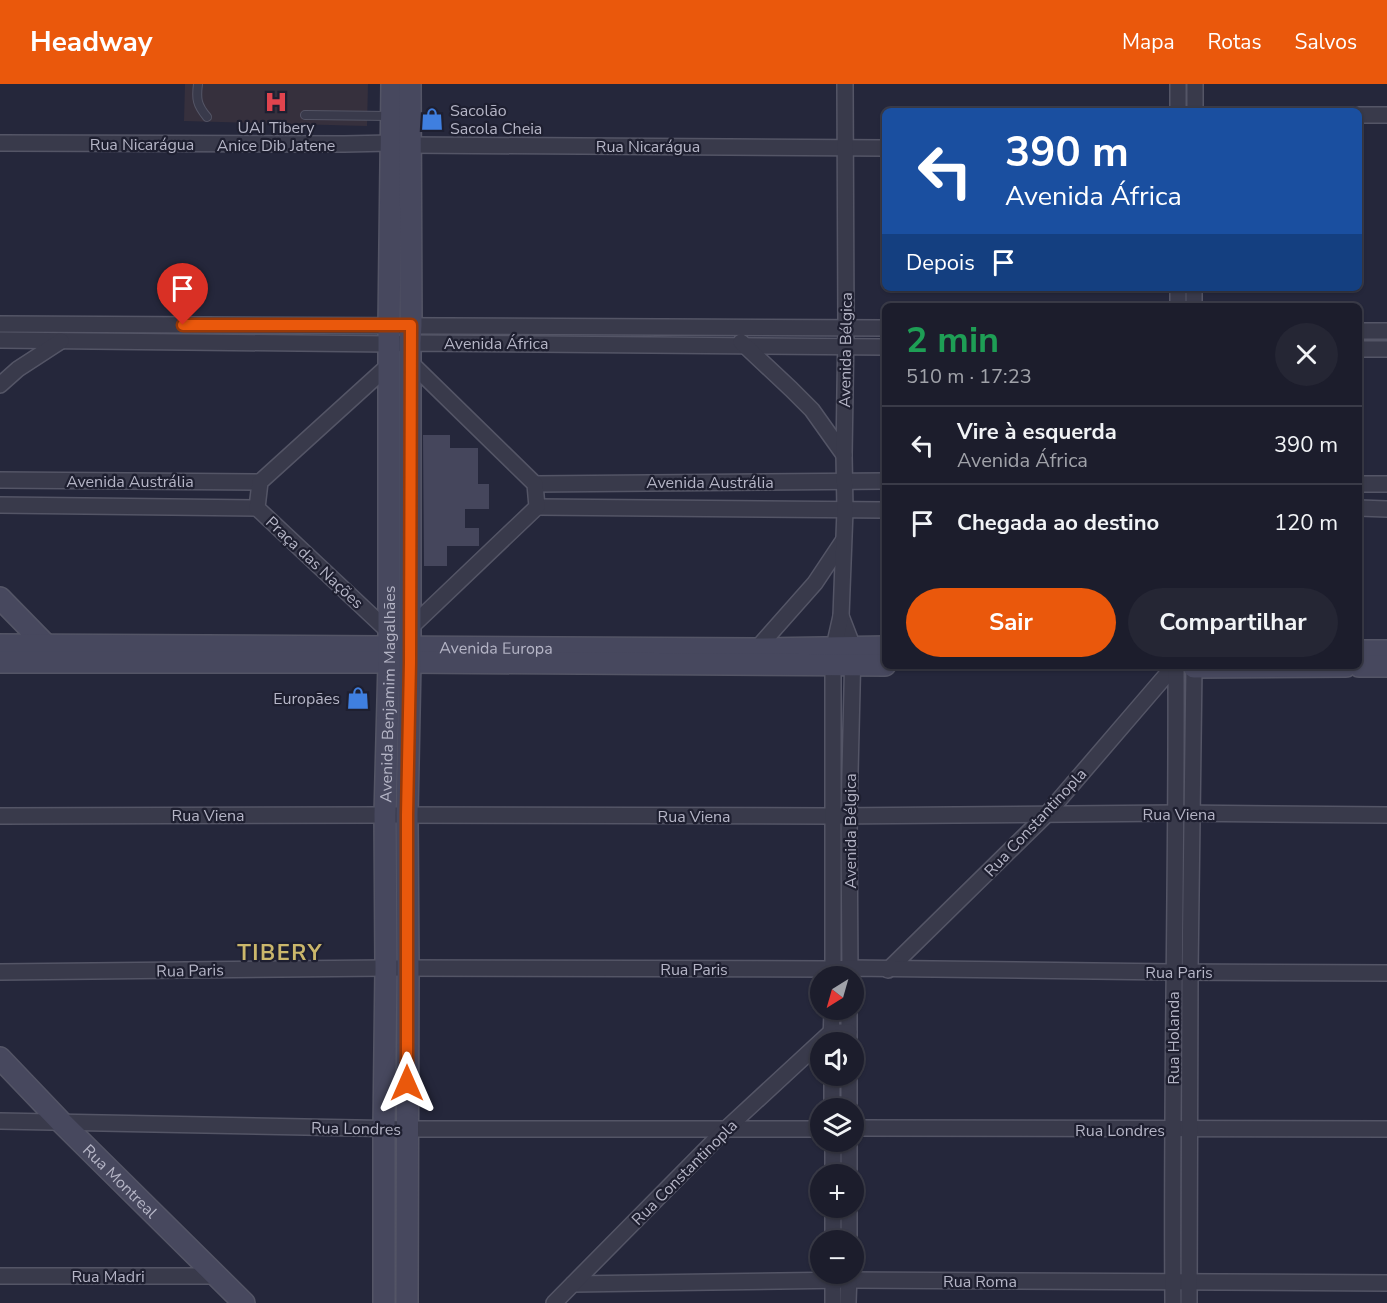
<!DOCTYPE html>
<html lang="pt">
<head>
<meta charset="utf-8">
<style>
  :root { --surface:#1c1d2c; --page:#252634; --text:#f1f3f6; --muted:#a0a2a9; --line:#3a3b48; --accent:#ea580c }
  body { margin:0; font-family:"Nunito Sans",sans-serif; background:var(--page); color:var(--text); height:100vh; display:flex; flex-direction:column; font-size:22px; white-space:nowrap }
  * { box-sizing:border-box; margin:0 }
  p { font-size:20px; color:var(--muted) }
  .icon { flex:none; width:33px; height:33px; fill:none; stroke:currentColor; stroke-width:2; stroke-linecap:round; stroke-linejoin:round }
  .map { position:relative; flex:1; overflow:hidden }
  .side { position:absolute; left:882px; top:219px; width:480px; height:366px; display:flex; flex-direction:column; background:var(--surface); border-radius:9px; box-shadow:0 2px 4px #0004,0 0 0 2px var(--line) }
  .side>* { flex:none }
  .guide { position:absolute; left:882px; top:24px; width:480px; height:183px; border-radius:9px; box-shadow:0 2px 4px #0004,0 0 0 2px var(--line); background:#1a4fa0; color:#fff; overflow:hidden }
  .needle { width:39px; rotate:217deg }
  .fabs { position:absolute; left:810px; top:882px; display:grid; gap:12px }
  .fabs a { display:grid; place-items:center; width:54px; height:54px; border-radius:50%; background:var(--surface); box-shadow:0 2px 4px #0004,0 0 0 2px var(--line); font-size:30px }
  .pin { position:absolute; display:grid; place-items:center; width:51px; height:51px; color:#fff; margin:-62px -26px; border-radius:50% 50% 50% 0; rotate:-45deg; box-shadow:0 0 6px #0007 }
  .pin .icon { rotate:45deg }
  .me { position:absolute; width:66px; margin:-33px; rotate:0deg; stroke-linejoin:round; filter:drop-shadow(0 0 4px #0008) }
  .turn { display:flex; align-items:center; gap:21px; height:126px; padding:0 24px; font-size:27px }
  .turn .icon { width:78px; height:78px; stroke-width:2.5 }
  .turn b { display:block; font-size:42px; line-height:51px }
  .then { display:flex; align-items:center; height:57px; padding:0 24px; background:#0003; gap:12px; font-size:22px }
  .round { display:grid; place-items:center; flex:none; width:63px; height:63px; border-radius:32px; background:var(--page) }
  .summary { display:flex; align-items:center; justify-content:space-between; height:102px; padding:0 24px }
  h1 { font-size:36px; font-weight:700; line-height:45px; color:#1e9e55 }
  .cta { display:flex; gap:12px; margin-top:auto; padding:12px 24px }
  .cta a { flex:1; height:69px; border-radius:36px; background:var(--accent); color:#fff; font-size:24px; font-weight:700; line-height:69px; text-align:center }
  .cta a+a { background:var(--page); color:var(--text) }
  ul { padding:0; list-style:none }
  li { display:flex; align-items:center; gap:18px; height:78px; padding:0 24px; border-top:2px solid var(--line) }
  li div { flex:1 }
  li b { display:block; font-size:22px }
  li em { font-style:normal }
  header { display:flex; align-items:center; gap:36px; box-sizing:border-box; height:84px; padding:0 30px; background:var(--accent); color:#fff }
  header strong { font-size:28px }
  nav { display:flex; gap:33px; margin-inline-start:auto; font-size:21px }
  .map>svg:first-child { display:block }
</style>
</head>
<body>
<header>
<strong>Headway</strong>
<nav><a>Mapa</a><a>Rotas</a><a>Salvos</a></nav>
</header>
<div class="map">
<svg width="1387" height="1219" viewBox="0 0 1387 1219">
  <rect width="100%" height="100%" fill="#25273b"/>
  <polygon fill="#36303d" points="185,0 368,0 367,42 184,37"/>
  <polygon fill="#45465c" points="423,351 450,351 450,364 478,364 478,400 489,400 489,425 465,425 465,444 479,444 479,462 447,462 447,482 424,482"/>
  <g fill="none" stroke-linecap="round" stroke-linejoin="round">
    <g stroke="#545566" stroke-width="10">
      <g id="lane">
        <path d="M198,0C196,15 197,21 207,33"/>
        <polyline points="305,31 390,32"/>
      </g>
    </g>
    <g stroke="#545566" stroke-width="18">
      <g id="street">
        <polyline points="1178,0 1178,27"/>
        <polyline points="1195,0 1195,27"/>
        <polyline points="1359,31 1387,31"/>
        <polyline points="0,59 344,60 391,59"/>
        <polyline points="410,61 885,64"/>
        <polyline points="1178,222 1178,204"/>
        <polyline points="1194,222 1194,204"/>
        <polyline points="0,240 885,244"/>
        <polyline points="1359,247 1387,247"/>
        <polyline points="0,256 390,260 410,259 885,263"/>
        <polyline points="741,258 791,305 812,326 844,371"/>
        <polyline points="1359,265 1387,265"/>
        <polyline points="0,301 18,285 61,257"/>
        <polyline points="0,396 260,398"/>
        <polyline points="535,400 885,397"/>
        <polyline points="1359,400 1387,400"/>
        <polyline points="0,421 257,424"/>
        <polyline points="537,423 885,426"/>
        <polyline points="1359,424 1387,425"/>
        <polyline points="841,532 853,563 849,731 850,892"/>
        <polyline points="410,544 537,423 535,400 411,279"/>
        <polyline points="388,547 257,424 260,398 389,281"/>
        <polyline points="753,569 815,499 843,457"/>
        <polyline points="0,732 385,731 833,732 1177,729 1387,731"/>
        <polyline points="888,886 1046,731 1174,582"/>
        <polyline points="0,888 386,884 834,885 850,884 1173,888 1387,889"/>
        <polyline points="833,892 833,581 834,563 841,532 845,426 844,371 846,243 845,0"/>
        <polyline points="831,958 832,926"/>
        <polyline points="849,958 849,926"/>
        <polyline points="832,992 832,1024"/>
        <polyline points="849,1024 849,992"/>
        <polyline points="0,1037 407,1045 820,1045"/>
        <polyline points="854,1044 1387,1045"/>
        <polyline points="833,1090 833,1058"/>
        <polyline points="849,1090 849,1058"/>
        <polyline points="833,1156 833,1124"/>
        <polyline points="849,1156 849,1124"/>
        <polyline points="833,1190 833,1219"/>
        <polyline points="0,1192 217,1192"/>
        <polyline points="573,1200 849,1196 1387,1199"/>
        <polyline points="554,1219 727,1044 831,948 849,948"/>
        <polyline points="848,1219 849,1190"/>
        <path d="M1173,1219C1171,1007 1177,794 1176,582"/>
        <polyline points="1189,1219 1190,888 1194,583"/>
      </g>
    </g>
    <g stroke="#545566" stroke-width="24">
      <g id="secondary">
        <polyline points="0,514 45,560"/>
        <path id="s1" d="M0,561L757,565L885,563"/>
        <polyline points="1359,567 1387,567"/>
        <polyline points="0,578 410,578 885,581"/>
        <polyline points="1359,582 1387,582"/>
        <polyline points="1194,583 1346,582"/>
        <path id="s2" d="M0,974L62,1039L244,1219"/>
        <path id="s3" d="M384,1219V1044L386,884L385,731L389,578V242L392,0"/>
        <polyline points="407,1219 408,884 407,731 410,578 410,259 411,241 410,0"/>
      </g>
    </g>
    <use href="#lane" stroke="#393a4b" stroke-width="8"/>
    <use href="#street" stroke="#393a4b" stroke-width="15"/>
    <use href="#secondary" stroke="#47485e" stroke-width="21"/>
  </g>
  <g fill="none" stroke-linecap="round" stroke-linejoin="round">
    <g stroke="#983908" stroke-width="15">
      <polyline id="route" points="183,241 411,241 410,578 407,731 407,999"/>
    </g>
    <use href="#route" stroke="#ea580c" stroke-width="10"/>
  </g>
  <defs>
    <g id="hospital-bare" transform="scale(1.8)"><path d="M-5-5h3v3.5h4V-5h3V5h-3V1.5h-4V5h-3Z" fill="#e0444e" stroke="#1e1f30" stroke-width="2.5" paint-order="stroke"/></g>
    <g id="shop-bare" transform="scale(1.8)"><path d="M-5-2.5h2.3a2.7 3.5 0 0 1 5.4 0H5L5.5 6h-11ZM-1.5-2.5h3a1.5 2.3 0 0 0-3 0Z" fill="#3f7fe0" stroke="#1e1f30" stroke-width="2.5" paint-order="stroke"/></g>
  </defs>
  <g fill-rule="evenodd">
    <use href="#hospital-bare" x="276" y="18"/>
    <use href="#shop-bare" x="432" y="35"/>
    <use href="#shop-bare" x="358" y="614"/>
  </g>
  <g text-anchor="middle" stroke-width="4.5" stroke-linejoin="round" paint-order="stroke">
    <g font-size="16" fill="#b5b5c6" stroke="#1e1f30" text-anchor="start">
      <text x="450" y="32">Sacolão<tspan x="450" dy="18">Sacola Cheia</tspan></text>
      <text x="276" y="49" text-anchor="middle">UAI Tibery<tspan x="276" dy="18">Anice Dib Jatene</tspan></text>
      <text x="340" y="620" text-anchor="end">Europães</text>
    </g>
    <g font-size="16" fill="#b5b5c6" stroke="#1e1f30">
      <text x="142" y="66">Rua Nicarágua</text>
      <text x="648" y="68">Rua Nicarágua</text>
      <text x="496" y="265">Avenida África</text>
      <text transform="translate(845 266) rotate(-89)" y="6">Avenida Bélgica</text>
      <text x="130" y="403">Avenida Austrália</text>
      <text x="710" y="404">Avenida Austrália</text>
      <text transform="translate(315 478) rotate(43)" y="6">Praça das Nações</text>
      <text dy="6" stroke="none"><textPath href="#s1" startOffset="496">Avenida Europa</textPath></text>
      <text dy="6" stroke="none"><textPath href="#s3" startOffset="609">Avenida Benjamim Magalhães</textPath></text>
      <text x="1179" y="736">Rua Viena</text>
      <text x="208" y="737">Rua Viena</text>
      <text x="694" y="738">Rua Viena</text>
      <text transform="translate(1035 738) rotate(-47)" y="6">Rua Constantinopla</text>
      <text transform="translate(850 747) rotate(-90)" y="6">Avenida Bélgica</text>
      <text x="694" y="891">Rua Paris</text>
      <text transform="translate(190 886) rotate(-1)" y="6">Rua Paris</text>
      <text x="1179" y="894">Rua Paris</text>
      <text transform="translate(1173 954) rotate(-90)" y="6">Rua Holanda</text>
      <text transform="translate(356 1044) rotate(1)" y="6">Rua Londres</text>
      <text x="1120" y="1052">Rua Londres</text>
      <text transform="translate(684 1088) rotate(-45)" y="6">Rua Constantinopla</text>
      <text dy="6" stroke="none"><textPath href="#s2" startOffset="172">Rua Montreal</textPath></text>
      <text x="108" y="1198">Rua Madri</text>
      <text x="980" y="1203">Rua Roma</text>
    </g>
    <g font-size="22" font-weight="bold" letter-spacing="1.5" fill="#cbb76b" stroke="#1e1f30">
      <text x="280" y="876">TIBERY</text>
    </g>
  </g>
</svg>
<div class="fabs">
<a><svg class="needle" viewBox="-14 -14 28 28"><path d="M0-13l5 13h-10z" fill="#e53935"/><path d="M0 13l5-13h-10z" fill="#a0a2a9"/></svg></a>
<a><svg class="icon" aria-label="sound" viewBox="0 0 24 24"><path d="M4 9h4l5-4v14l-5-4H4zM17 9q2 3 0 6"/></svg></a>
<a><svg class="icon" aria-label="layers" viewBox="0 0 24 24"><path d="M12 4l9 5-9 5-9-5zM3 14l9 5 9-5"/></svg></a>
<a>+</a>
<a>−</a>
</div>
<div class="pin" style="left:183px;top:241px;background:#d93025"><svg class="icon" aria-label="arrive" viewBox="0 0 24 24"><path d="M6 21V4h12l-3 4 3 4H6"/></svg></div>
<svg class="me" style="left:407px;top:999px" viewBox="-20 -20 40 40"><path d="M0-17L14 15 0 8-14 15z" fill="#ea580c" stroke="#fff" stroke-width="4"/></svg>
<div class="guide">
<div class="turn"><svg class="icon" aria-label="left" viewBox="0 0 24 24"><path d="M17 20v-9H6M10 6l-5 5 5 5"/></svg><div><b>390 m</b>Avenida África</div></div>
<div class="then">Depois<svg class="icon" aria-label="arrive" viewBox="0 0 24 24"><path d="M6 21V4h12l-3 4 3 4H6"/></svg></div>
</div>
<section class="side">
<div class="summary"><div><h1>2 min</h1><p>510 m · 17:23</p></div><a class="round"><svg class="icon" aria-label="close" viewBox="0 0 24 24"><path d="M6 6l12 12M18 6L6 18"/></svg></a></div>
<ul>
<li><svg class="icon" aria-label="left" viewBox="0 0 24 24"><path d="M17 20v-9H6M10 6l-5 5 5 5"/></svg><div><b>Vire à esquerda</b><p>Avenida África</p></div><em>390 m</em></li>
<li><svg class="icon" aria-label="arrive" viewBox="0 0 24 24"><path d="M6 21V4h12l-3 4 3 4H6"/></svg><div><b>Chegada ao destino</b></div><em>120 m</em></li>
</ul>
<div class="cta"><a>Sair</a><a>Compartilhar</a></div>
</section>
</div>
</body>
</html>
